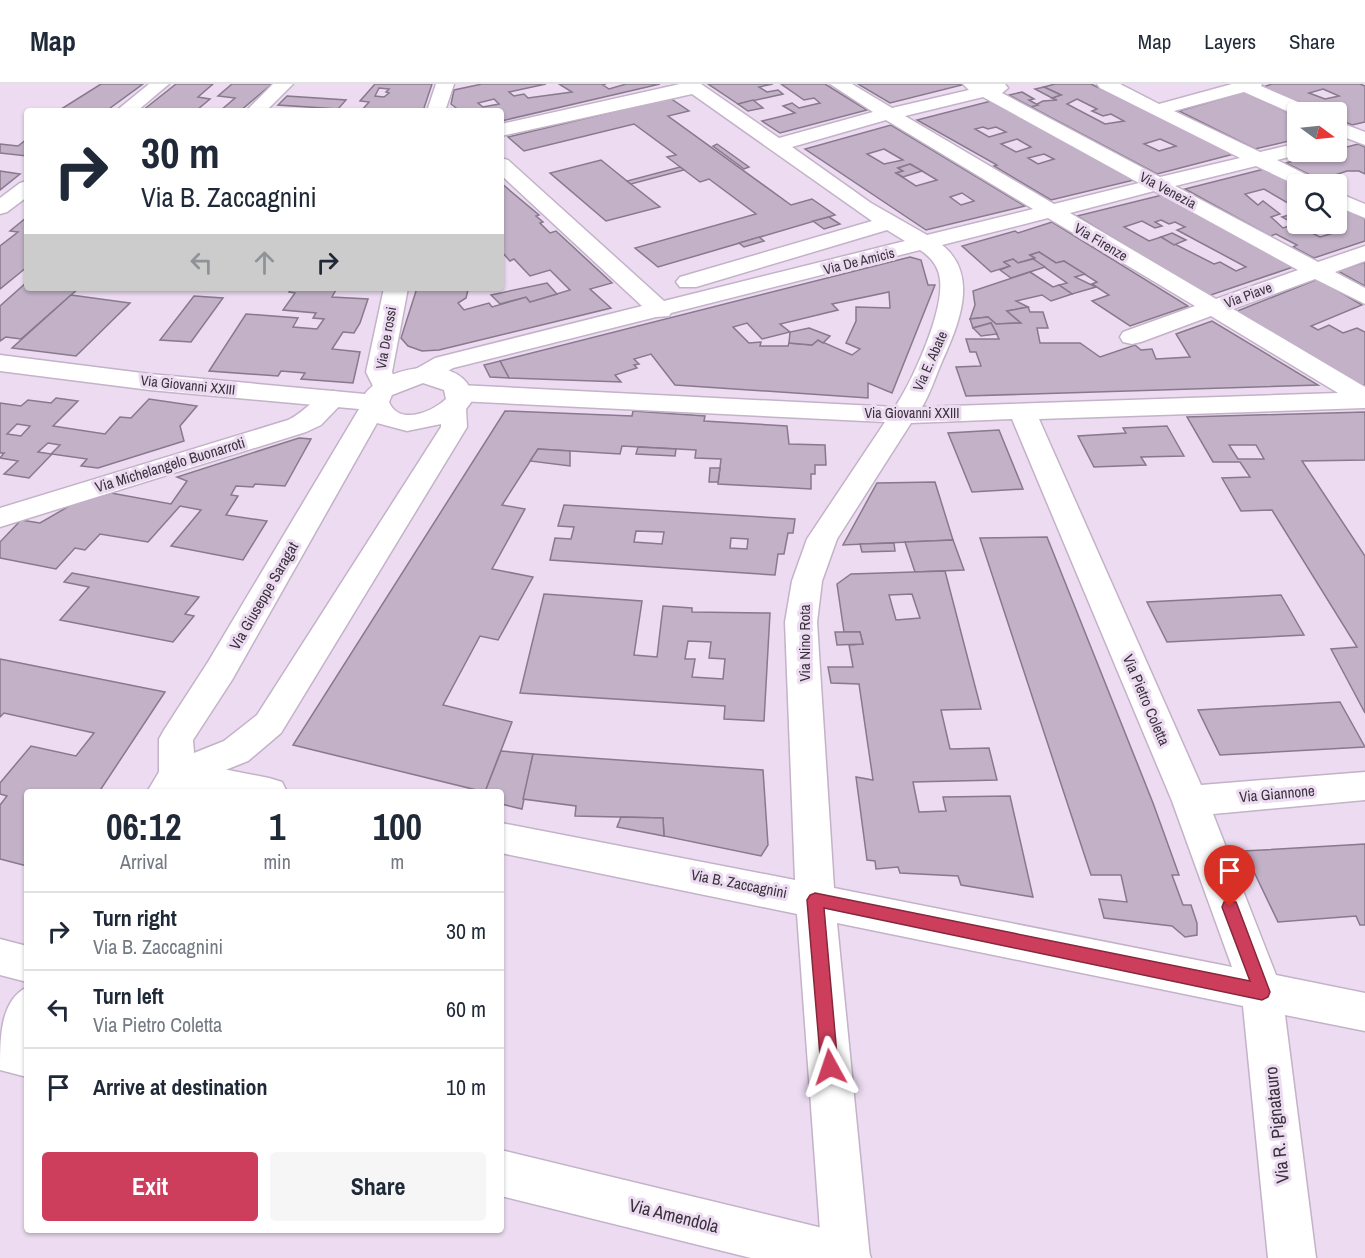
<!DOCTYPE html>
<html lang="en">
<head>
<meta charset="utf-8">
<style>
  :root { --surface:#fff; --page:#f6f6f7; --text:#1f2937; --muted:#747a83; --line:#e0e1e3; --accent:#cd3d5c }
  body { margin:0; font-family:"Archivo Narrow",sans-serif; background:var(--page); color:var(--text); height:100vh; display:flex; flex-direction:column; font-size:22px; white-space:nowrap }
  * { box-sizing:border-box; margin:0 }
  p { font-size:20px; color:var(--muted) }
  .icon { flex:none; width:33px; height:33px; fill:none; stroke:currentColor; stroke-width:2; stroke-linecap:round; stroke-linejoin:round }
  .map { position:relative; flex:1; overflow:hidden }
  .drawer { position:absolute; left:24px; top:705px; width:480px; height:444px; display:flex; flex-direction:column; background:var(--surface); border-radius:6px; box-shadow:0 2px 4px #0004 }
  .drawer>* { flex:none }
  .banner { position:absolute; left:24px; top:24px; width:480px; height:183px; border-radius:6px; box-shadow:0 2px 4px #0004; background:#fff; color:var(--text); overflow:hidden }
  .needle { width:39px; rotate:105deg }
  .buttons { position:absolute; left:1287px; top:18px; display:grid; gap:12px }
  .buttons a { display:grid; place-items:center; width:60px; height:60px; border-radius:6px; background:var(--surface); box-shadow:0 2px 4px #0004; font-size:30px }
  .pin { position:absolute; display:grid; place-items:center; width:51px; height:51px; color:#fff; margin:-62px -26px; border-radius:50% 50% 50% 0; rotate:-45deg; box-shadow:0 0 6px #0007 }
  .pin .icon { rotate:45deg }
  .me { position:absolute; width:66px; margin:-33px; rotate:355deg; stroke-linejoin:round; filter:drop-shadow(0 0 4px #0008) }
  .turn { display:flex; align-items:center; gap:21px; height:126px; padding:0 18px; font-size:27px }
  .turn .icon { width:78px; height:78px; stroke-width:2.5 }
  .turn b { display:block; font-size:42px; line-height:51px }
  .lanes { display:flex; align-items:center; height:57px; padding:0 18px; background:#0003; justify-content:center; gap:30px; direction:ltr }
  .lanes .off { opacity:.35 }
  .eta { display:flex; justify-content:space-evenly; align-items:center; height:102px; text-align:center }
  .eta b { font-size:36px; font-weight:700; line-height:42px }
  .primary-button { display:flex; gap:12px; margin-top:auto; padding:12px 18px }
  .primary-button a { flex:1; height:69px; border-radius:6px; background:var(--accent); color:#fff; font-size:24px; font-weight:700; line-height:69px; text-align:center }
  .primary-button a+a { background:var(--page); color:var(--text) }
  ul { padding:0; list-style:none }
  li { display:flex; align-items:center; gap:18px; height:78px; padding:0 18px; border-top:2px solid var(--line) }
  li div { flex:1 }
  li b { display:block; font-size:22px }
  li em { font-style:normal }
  header { display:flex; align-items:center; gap:36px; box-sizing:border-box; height:84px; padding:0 30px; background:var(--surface); border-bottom:2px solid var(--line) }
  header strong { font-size:28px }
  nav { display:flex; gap:33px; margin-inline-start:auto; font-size:21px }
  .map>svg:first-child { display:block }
</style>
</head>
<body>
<header>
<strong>Map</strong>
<nav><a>Map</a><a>Layers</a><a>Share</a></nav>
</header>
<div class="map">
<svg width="1365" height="1174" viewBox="0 0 1365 1174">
  <rect width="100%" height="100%" fill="#ecdbf1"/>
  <g fill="#c2b1c7" stroke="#88798d" stroke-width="1.5" fill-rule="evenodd">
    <polygon points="101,0 143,0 106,27 58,27"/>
    <polygon points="176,0 213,0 198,13 210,15 197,26 206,27 142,27"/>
    <polygon points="232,0 272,0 240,27 220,27 235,14 218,12"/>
    <path d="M375,0H432L423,27L362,26L369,18L360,17ZM379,4L389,5L386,8L389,9L384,13L375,12Z"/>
    <path d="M482,0H546L509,8L514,12L524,10L528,14L572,8L559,0H606L603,1L609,5L626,0H660L501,37V27L476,25L460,27L451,20L454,6ZM494,15L499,20L483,23L478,19Z"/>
    <polygon points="708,0 773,0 759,3 767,8 778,6 783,10 738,20"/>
    <polygon points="781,0 825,0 867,26 780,49 762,37 795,29 783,22 792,19 799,24 820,19 814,14 804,16"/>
    <polygon points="858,0 959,0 962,1 890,19"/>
    <path d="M1055,0H1091L1234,70L1157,90L1031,23L1043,17L1057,16L1052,14L1061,11L1044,3ZM1077,15L1097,25L1092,27L1103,32L1111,30L1124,37L1105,40L1067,20ZM1160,55L1176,62L1159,67L1144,60Z"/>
    <path d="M1272,0H1360L1365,2V38L1352,41L1336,34V28H1323L1263,3ZM1323,5L1339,12L1325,15L1309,9Z"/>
    <polygon points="1044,3 1061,11 1052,14 1035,5"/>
    <polygon points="1022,8 1034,15 1029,16 1038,21 1031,23 1009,11"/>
    <polygon points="1244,8 1298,33 1298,55 1255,65 1179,27"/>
    <polygon points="287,12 346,16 338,25 278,21"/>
    <polygon points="670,14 689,27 668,32 791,121 812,115 835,131 658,183 635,164 756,130 709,95 700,98 667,73 676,71 634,40 524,67 508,53"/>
    <polygon points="753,16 763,24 748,27 738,20"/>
    <path d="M991,17L1134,96L1051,116L994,82L997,81L917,36ZM983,43L988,45L996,43L1006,48L989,53L975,45ZM1017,55L1031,63L1016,68L1001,60ZM1044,70L1054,75L1038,80L1028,74Z"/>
    <path d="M891,41L1025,122L926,146L805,65ZM884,65L903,76L884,80L867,70ZM910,80L922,87L937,96L916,102L896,89L903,87L898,84ZM962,109L974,117L961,121L950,113Z"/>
    <polygon points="27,55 27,72 0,69 0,60 18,62"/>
    <polygon points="717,60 749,83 744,85 713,62"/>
    <polygon points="1358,60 1365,63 1365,90 1359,87 1347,87 1320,96 1286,79"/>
    <polygon points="601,76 627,97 660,123 606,137 550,89"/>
    <polygon points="910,80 922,87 903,93 896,89 903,87 898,84"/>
    <polygon points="680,83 684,86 631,100 627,97"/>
    <polygon points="1264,85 1298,102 1298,125 1264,105 1245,110 1258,121 1263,117 1280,130 1271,133 1283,144 1295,140 1282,133 1292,130 1298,133 1298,140 1296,141 1320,153 1330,150 1309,140 1336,140 1336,121 1365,135 1365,157 1314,174 1293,163 1297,161 1276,150 1270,152 1185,105"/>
    <polygon points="0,87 20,90 0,106"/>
    <polygon points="501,99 539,131 536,132 543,138 540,139 550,149 556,147 612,199 590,205 611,224 439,266 422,267 408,262 401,254 417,204 492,204 468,206 466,214 458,219 464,226 489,219 492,223 526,213 530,218 570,206 550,186 530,192 514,175 510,177 501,167"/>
    <path d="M1162,111L1293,183L1208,212L1077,132ZM1161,136L1169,140L1175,138L1185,143L1177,146L1246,183L1236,187L1220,178L1214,180L1161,153L1149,157L1124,143L1142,137L1155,144L1162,142L1155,138Z"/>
    <polygon points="27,133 27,183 0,205 0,162 18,148 10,147"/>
    <polygon points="829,133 840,140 824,145 813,137"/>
    <polygon points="1052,138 1188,222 1130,242 1092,217 1109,211 1092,200 1097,198 1064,177 1056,179 1039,168 1030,171 1035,174 1018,179 1013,175 1004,178 1010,182 991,188 962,162 1015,147 1018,149"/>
    <polygon points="1172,149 1186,156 1174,161 1161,153"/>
    <polygon points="759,153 764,157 744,163 739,159"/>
    <polygon points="1039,168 1056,179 1064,177 1085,190 1075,193 1096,203 1072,210 1059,201 1067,199 1033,175 1035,174 1030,171"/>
    <path d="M910,173L921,176L928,201H935L892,309L868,299V314L675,301L651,270L634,275L639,280L634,281L637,284L615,291L621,298L509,294L500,277ZM889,208L890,224L856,223V237L846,259L860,265L852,271L818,256L812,261L789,259L788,262H760L761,258L749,259L733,243L747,239L762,255L790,248L780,240L838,226L832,220Z"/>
    <polygon points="1013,175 1018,179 1033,175 1045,183 1011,194 1000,186 1010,182 1004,178"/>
    <polygon points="1365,178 1365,202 1338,187"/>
    <polygon points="1030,188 1053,203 1059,201 1072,210 1051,217 1042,211 1016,217 1028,223 1007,227 1021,239 996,240 988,233 970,235 975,221 973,207"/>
    <polygon points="1318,195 1362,221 1311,242 1318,246 1329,241 1343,249 1357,244 1365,248 1365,301 1360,301 1235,228"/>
    <polygon points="27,198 27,204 79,204 21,255 6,253 0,257 0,222"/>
    <polygon points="547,199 557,210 530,218 526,213 500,220 491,211"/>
    <polygon points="292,204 337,204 332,213 368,215 360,239 354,249 343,248 332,265 360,268 353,299 301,295 305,289 281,287 278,292 209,287 246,230 298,234 293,243 317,245 324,235 313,234 316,229 283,226 295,209 289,208"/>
    <polygon points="71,211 130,219 76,272 12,264"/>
    <polygon points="194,212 223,214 191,258 160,256"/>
    <polygon points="1028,223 1030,228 1043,228 1048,244 1037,244 1040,259 1080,259 1100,273 1135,261 1141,266 1152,265 1156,275 1190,273 1176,250 1212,237 1318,301 966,312 956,283 981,282 976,268 970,268 966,255 999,255 991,239 973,244 970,235 988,233 996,240 1021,239 1007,227"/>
    <polygon points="991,239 997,250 981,252 973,244"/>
    <polygon points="809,244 830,252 823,259 818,256 812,261 789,259 790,248"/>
    <polygon points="500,277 509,294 490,293 484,281"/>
    <path d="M56,314L78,317L53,342L105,350L120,333L131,334L149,315L197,322L180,342L184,357L98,384L81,382L87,375L52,370L29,394L4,390L18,377L0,374L4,369H0V319L21,322L28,316L51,319ZM17,340L30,342L21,352L7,350ZM48,359L60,361L51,370L38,368Z"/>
    <polygon points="505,327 632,332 633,327 705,332 704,337 787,342 789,360 825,361 826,381 815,381 815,390 811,390 811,405 718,400 721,375 695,374 696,366 622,362 620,370 538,365 502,421 525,425 492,485 533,493 498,556 480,552 443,621 512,638 485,708 293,661"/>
    <path d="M1365,328V376L1302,377L1365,472V629L1331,565L1357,563L1272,426L1241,427L1222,394L1250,393L1240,378H1213L1187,333ZM1229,361H1256L1264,375H1238Z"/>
    <polygon points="1167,342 1184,372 1141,373 1146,381 1094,383 1078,352 1126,349 1123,344"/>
    <polygon points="999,346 1023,405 972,408 948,349"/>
    <polygon points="299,354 311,355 285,402 255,400 253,403 236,402 231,411 238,412 226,431 267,437 243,476 171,462 201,426 180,422 148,458 100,450 85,466 75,464 56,485 0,474 0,458 21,436 40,439 71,421 111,409 171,420 187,397 177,393"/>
    <polygon points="638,363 676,365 675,372 636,370"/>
    <polygon points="538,365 570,367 570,382 530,377"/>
    <polygon points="710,384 720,384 718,398 709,398"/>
    <polygon points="935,398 953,456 843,461 877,399"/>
    <path d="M564,421L795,435L793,449H788L784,470H778L775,491L550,476L555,454L571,455L574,443L558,442ZM636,447L664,448L662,460L634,458ZM731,454L748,455L747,465L730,464Z"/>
    <polygon points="1047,453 1153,719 1179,791 1172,791 1183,821 1191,821 1197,839 1197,851 1185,853 1172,842 1104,834 1099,815 1127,818 1121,791 1091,791 980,454"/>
    <polygon points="953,456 964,486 915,488 905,458"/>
    <polygon points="894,459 895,467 862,468 860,460"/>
    <path d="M945,487L981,625L941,626L950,665L989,664L997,696L913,698L919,728L946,727L943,713L1010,712L1033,813L961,801L958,792L900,789L898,783L876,785L875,777L867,776L856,693L873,696L859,600L831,599L828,583H853L849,561L863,560L860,548H844L837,500L851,490ZM912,510L920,534L896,536L889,511Z"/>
    <polygon points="72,489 199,513 185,530 194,532 173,558 60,536 89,503 64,498"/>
    <path d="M544,510L642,517L634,571L657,573L663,522L692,524V528L770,529L764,637L724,635L725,622L520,609ZM688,557L711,558L709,574L725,575L723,595L692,593L695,575H685Z"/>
    <polygon points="1281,511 1304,551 1167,558 1147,518"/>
    <polygon points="835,548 860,548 863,560 837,561"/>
    <polygon points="0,575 165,608 99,708 27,708 27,782 0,775 0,721 7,712 0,710 0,699 31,662 76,672 94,649 4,629 0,633"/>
    <polygon points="1340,618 1365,663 1220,671 1198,626"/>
    <polygon points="501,667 533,670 522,725 501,720 501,708 485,708"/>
    <polygon points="533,670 763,686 768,761 761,772 664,752 663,734 575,732 576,722 523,715"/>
    <polygon points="621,733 663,734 664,752 617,743"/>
    <polygon points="1365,760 1365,841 1360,841 1356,832 1278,838 1244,767"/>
  </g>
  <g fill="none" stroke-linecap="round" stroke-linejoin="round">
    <g stroke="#c3b2c8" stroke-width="3">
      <g id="street">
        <polygon points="273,0 293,0 266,27 246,27"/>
        <polygon points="436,0 454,0 445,27 427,27"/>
        <path d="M680,0H701L779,54L873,28L830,0H852L892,24L969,6L963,0H1005L1008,4L1002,9L1160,93L1240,74L1100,4L1097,0H1120L1159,20L1232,0H1262L1261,2L1312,24L1314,28H1298V32L1244,8L1174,27L1260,68L1298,59V68L1305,69L1277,76L1317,96L1320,100L1298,102L1256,82L1175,102L1318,178L1365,162V177L1335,188L1365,204V220L1315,195L1233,225L1365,303V324L1039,335L1201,701L1365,688V716L1213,730L1276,891L1365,909V947L1285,931L1316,1174H1268L1243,922L837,839L870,1174H822L797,830L501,769V739L795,796L785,538L792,497L807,455L885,338L459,317L450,314L446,309L450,304L459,301L895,323C913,296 944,227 940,196C939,183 931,173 920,166L671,229L669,232L656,233L453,284C440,292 429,300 414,296L410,291L414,286L435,274L642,222L501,91V74L508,76L664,217L905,157L887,146L696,203H680L676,198L680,193L872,137L692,10L501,52V40ZM983,13L1139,99L1054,120L905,32ZM886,36L1033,125L927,151L871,119L792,63ZM1154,107L1298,186L1216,215L1070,129ZM1048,134L1195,222L1123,248L1120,253L1123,258L1132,260L1141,258L1211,232L1338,309L922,323C930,310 935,294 941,280C957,244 981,192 942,161ZM1012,335L1172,717L1232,883L834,804L817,538L822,497L837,455L911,339Z"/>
        <polygon points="1336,37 1365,48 1365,61 1336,50"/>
        <polygon points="1336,108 1365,120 1365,134 1336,122"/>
        <polygon points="384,204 408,204 392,288 398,303 394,308 385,311 376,308 366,288"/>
        <path d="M333,307L342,309L346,315L321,341L306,348L0,443V424L288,336C304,329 316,311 333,307Z"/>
        <polygon points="177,676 269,694 282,698 287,708 197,708 164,700 159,690 164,680"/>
        <polygon points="0,855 27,862 27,898 0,891"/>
      </g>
    </g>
    <g stroke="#c3b2c8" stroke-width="3">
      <g id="secondary">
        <polygon points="149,0 169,0 137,27 116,27"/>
        <polygon points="27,97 27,113 7,128 0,130 0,114 20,99"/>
        <path d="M0,271L150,290L365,310C383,285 446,271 467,299C470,304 471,311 472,317L466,325L467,343L281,649L248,677L190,700L184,708H147L159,688V655L164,646L208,578L359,325L150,306L0,287ZM423,299L444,306L446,315C432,328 399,342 389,318L392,311ZM377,339L407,347L441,340V343L257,631L224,657L194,669L193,656L232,596Z"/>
        <path d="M27,903V993L0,986C0,953 0,917 27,903Z"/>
        <polygon points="501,1066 847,1150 864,1157 871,1174 751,1174 501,1112"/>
      </g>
    </g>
    <use href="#street" fill="#fff" fill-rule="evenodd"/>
    <use href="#secondary" fill="#fff" fill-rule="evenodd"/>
  </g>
  <polygon fill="#cd3d5c" stroke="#85283c" stroke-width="1.5" points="815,809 1250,897 1222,823 1224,818 1236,818 1238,823 1270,908 1268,913 1262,916 824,824 838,983 836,989 830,991 823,989 821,983 807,816 810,811"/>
  <g text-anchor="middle" stroke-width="6" stroke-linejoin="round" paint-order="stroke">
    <g font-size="14" fill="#3a333c" stroke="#ecdbf1">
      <text transform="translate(1168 106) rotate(28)" y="5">Via Venezia</text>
      <text transform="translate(1101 158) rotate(31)" y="5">Via Firenze</text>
      <text transform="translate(859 177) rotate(-14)" y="5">Via De Amicis</text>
      <text transform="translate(1248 211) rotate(-20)" y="5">Via Piave</text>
      <text transform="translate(386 254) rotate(-80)" y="5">Via De rossi</text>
      <text transform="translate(930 277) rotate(-66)" y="5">Via E. Abate</text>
      <text transform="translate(188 301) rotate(6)" y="5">Via Giovanni XXIII</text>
      <text x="912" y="334">Via Giovanni XXIII</text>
    </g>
    <g font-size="15" fill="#3a333c" stroke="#ecdbf1">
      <text transform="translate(170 381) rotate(-17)" y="5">Via Michelangelo Buonarroti</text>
      <text transform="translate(264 512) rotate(-60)" y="5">Via Giuseppe Saragat</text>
      <text transform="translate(805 559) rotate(-90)" y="5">Via Nino Rota</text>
      <text transform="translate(1146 616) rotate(67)" y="5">Via Pietro Coletta</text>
      <text transform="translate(1277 710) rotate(-5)" y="5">Via Giannone</text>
      <text transform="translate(739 800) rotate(11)" y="5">Via B. Zaccagnini</text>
    </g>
    <g font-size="18" fill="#3a333c" stroke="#ecdbf1">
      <text transform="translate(1277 1041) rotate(-96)" y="6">Via R. Pignatauro</text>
      <text transform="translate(674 1132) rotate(14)" y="6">Via Amendola</text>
    </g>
  </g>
</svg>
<div class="buttons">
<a><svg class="needle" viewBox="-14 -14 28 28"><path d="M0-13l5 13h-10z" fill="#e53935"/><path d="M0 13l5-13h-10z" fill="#747a83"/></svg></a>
<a><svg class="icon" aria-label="search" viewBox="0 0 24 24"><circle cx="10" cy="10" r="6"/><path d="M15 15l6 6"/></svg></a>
</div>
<div class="pin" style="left:1230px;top:823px;background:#d93025"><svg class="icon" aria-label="arrive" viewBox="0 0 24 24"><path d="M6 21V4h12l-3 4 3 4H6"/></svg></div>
<svg class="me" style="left:830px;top:983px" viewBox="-20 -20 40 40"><path d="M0-17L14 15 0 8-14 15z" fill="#cd3d5c" stroke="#fff" stroke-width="4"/></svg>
<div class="banner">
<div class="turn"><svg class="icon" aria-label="right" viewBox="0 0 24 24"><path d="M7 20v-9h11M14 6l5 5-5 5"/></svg><div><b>30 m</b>Via B. Zaccagnini</div></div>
<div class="lanes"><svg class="icon off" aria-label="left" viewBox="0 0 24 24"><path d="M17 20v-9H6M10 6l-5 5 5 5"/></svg><svg class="icon off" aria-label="ahead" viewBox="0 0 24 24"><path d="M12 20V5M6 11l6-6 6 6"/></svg><svg class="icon" aria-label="right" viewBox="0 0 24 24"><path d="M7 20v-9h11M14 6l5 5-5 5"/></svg></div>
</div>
<section class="drawer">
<div class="eta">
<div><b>06:12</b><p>Arrival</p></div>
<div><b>1</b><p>min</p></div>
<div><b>100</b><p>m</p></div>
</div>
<ul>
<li><svg class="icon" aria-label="right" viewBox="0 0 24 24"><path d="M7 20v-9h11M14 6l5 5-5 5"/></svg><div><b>Turn right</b><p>Via B. Zaccagnini</p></div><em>30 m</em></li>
<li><svg class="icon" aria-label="left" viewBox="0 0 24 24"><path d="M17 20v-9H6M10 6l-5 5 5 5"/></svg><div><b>Turn left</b><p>Via Pietro Coletta</p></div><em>60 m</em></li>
<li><svg class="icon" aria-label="arrive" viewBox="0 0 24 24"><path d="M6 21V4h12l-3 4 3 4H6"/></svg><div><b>Arrive at destination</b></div><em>10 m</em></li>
</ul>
<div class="primary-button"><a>Exit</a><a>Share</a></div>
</section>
</div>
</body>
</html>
